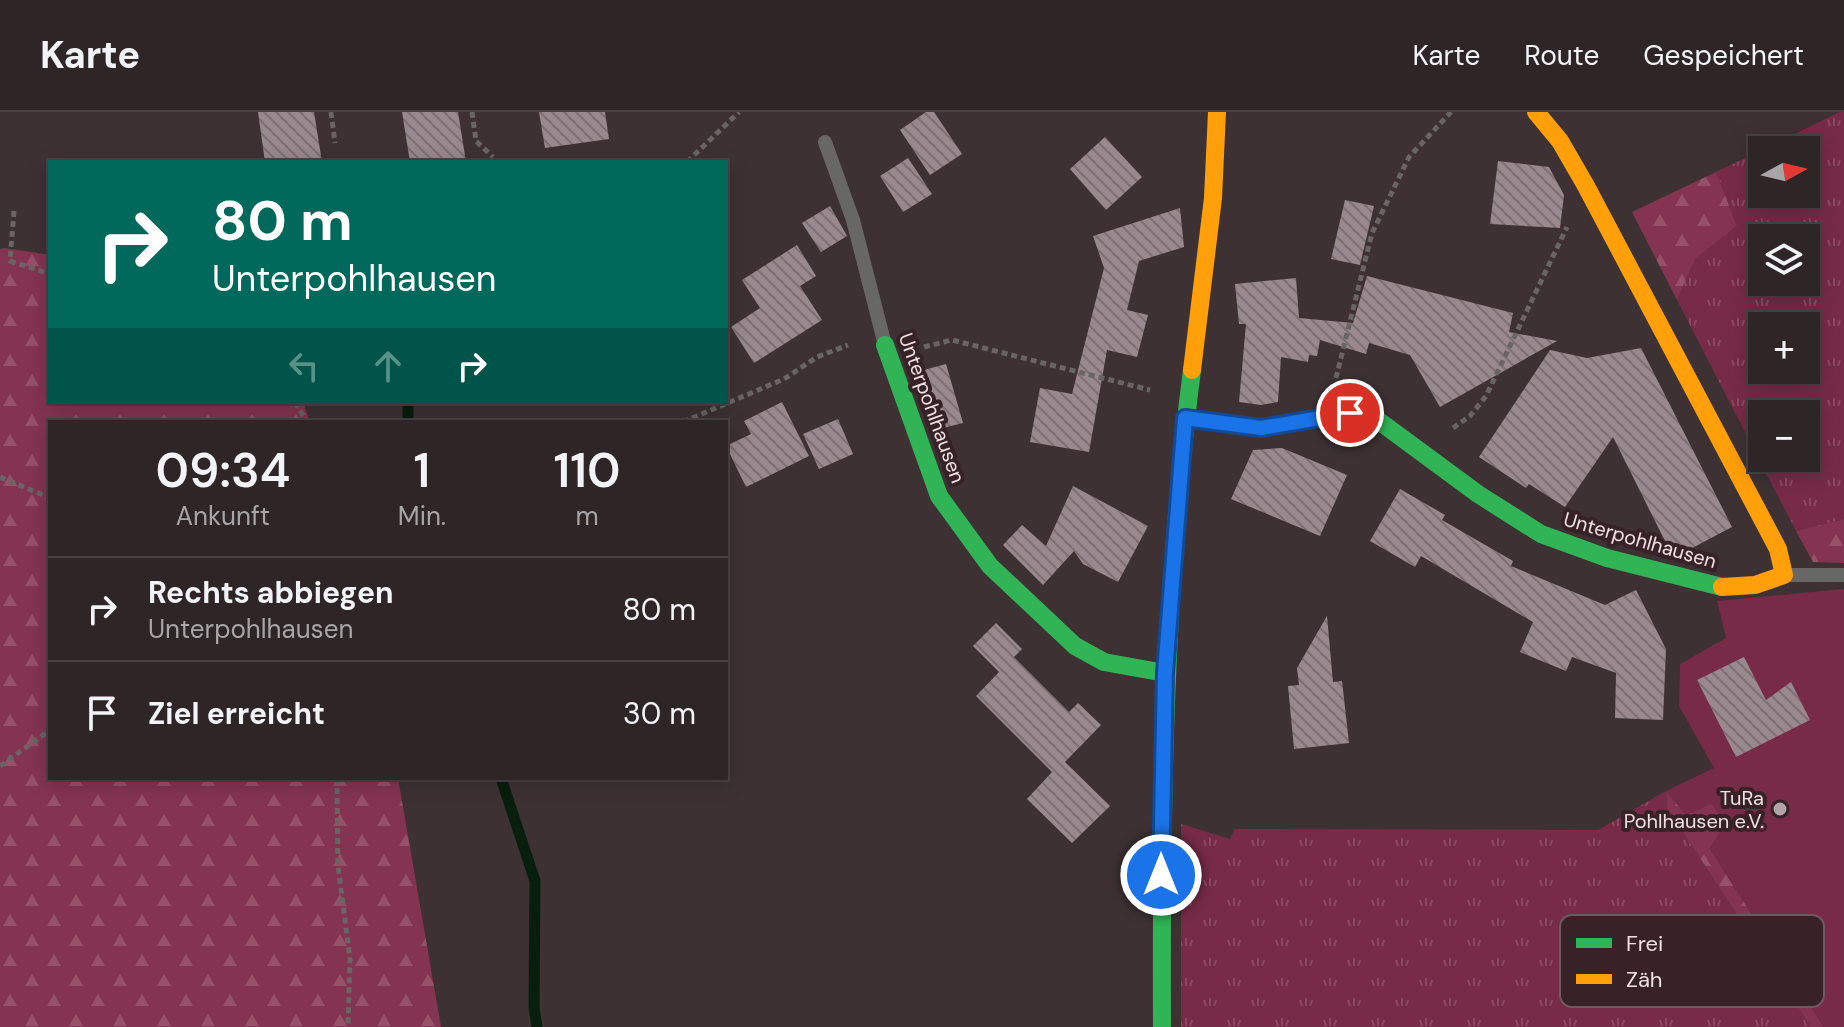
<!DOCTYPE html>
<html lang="de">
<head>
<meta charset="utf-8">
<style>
  :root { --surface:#2e2527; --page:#3a3133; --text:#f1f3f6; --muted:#a7a5a7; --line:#494244 }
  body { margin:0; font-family:"DM Sans",sans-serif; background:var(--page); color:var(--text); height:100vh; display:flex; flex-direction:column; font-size:30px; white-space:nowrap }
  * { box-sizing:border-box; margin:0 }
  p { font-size:26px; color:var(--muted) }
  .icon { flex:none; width:44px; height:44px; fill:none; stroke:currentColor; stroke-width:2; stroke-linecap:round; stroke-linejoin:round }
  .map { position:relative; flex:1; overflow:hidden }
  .sheet { position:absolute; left:48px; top:308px; width:680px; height:360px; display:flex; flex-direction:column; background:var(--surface); border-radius:0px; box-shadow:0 4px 20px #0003,0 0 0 2px var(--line) }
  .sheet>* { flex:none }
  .guide { position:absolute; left:48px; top:48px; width:680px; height:244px; border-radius:0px; box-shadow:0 4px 20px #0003,0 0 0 2px var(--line); background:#00695c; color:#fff; overflow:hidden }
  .needle { width:52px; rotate:82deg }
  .buttons { position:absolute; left:1748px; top:24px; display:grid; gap:16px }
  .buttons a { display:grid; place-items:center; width:72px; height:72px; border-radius:0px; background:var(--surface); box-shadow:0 4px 20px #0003,0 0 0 2px var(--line); font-size:40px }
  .pin { position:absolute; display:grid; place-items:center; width:68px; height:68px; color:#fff; margin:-34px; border:4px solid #fff; border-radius:50%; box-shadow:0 2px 8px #0007 }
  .me { position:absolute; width:88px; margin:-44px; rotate:0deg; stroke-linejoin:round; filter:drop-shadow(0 0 6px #0008) }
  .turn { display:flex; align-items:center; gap:28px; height:168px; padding:0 32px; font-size:36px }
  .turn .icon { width:104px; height:104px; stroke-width:2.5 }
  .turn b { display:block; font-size:56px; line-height:68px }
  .lanes { display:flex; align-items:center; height:76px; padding:0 32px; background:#0003; justify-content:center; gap:40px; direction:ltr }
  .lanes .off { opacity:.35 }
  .eta { display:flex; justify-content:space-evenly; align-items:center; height:136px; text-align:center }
  .eta b { font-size:48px; font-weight:600; line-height:56px }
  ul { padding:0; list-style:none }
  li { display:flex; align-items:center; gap:24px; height:104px; padding:0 32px; border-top:2px solid var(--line) }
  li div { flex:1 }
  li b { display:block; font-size:30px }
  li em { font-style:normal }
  header { display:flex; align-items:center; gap:48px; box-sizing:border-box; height:112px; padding:0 40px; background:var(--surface); border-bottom:2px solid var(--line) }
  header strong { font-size:38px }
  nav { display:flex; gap:44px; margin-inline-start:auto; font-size:28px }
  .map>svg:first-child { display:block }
</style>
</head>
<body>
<header>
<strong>Karte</strong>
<nav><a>Karte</a><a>Route</a><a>Gespeichert</a></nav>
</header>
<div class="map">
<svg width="1844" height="915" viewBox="0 0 1844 915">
  <defs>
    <pattern id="grass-tufts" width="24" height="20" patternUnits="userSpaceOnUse" patternTransform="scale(2)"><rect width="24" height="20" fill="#772b46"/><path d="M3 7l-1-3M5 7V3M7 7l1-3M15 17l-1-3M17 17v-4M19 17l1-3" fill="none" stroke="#8b4961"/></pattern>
    <pattern id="forest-firs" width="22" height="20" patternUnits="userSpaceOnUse" patternTransform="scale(2)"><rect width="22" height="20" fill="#843450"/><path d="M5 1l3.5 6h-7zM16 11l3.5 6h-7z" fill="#965169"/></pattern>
    <pattern id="building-back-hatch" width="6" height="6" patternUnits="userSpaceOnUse" patternTransform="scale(2)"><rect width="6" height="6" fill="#99888d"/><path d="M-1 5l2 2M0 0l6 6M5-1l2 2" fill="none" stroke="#7d7074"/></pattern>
  </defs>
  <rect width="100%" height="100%" fill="#3d3134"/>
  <g fill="url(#grass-tufts)" fill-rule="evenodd">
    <path d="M1840,0H1844V407L1796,419L1677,188L1695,147L1737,114L1716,60ZM1762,38H1806V82H1762ZM1762,126H1806V170H1762ZM1762,214H1806V258H1762ZM1762,302H1806V346H1762Z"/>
    <polygon points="1666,679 1667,696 1811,915 1181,915 1181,712 1230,727 1235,717 1598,718"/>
  </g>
  <g fill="url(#forest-firs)">
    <polygon points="1716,60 1737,114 1695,147 1677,188 1632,100"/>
    <polygon points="5,136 50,143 50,290 303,290 310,310 50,310 50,666 398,666 441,915 0,915 0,137"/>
    <polygon points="1844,407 1844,451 1813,450 1796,419"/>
    <polygon points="1666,679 1686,702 1711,691 1726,711 1710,737 1824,915 1811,915 1667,696"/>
  </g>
  <polygon fill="#772b46" points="1844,477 1844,915 1824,915 1710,737 1726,711 1711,692 1686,703 1666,679 1714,656 1679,594 1680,552 1726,526 1717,489"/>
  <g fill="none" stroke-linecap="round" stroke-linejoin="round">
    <g stroke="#081f0d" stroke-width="11">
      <polyline points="408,290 408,310"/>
      <polyline points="501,666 535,769 534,896 537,915"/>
    </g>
  </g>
  <g fill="url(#building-back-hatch)">
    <polygon points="258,0 314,0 322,50 265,50"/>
    <polygon points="402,0 458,0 466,50 410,50"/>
    <polygon points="539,0 605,0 609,27 545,36"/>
    <polygon points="926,0 934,0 962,42 930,63 900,18"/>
    <polygon points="1105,25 1142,65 1106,98 1070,57"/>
    <polygon points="908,46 932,82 903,100 880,64"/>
    <polygon points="1498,49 1549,55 1564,83 1560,116 1490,112"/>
    <polygon points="1345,88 1374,94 1360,153 1331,147"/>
    <polygon points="830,94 847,124 821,140 802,111"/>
    <polygon points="1180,96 1184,135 1139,149 1127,198 1148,203 1137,245 1107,238 1089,340 1030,330 1040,276 1072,282 1104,156 1093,124"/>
    <polygon points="797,133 816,164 800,174 822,208 754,251 731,215 760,196 742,168"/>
    <polygon points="1367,164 1513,201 1509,220 1557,229 1440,295 1410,243 1369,231 1366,242 1320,228 1317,244 1309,243 1308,250 1281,245 1278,290 1261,293 1239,290 1246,212 1239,212 1235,172 1296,166 1299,206 1353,211"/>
    <polygon points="1641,236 1732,415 1679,443 1671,441 1613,325 1565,395 1529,372 1526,376 1479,345 1550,238 1587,246"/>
    <polygon points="946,252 963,311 939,317 920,259"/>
    <polygon points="782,290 809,344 746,375 726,334 751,322 744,309"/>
    <polygon points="838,307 853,342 819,357 803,322"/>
    <polygon points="1282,336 1347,363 1320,424 1231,387 1253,338"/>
    <polygon points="1073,374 1148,414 1118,470 1083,452 1074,439 1043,473 1003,433 1022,413 1046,434"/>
    <polygon points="1400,377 1445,403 1442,408 1513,449 1511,454 1605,493 1636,478 1666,537 1663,608 1615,606 1616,561 1572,545 1566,559 1520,540 1533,510 1421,444 1415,455 1370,429"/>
    <polygon points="1327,504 1333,570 1342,569 1349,631 1294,637 1288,574 1299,573 1297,556"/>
    <polygon points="996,511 1022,537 1014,545 1069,600 1078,591 1101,613 1065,650 1110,694 1072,731 1027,687 1052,660 976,584 999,560 973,534"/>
    <polygon points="1744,545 1766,588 1791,570 1810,608 1736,645 1697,568"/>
  </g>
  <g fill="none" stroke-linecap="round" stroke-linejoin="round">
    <g stroke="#686564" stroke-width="5" stroke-dasharray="6 4" stroke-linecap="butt">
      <polyline points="331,0 335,31"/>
      <polyline points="472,0 476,29 493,45"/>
      <polyline points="687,50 739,0"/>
      <polyline points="14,99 10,149 50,162"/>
      <polyline points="924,235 952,228 1150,278"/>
      <polyline points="1336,266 1372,121 1409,45 1451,0"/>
      <polyline points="295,290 307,310"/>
      <polyline points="683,310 784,267 817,245 848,233"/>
      <polyline points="1453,316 1470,304 1486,284 1567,115"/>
      <polyline points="0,365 50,386"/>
      <polyline points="0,654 50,618"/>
      <polyline points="337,666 338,753 350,847 348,915"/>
    </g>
    <g stroke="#676765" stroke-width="14">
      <polyline points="825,30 853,108 885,233"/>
      <polyline points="1784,463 1844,463"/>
    </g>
    <g stroke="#30b455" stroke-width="18">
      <polyline points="885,233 939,384 990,454 1075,534 1104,550 1165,561"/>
      <polyline points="1185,306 1261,316 1350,301 1379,309 1478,382 1541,422 1607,446 1722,475"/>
      <path d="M1162,915C1161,696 1164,476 1192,258"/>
    </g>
    <g stroke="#ff9f0a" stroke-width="18">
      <polyline points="1536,0 1560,29 1586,74 1778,437 1784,463 1755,473 1722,475"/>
      <polyline points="1192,258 1213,86 1217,0"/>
    </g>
  </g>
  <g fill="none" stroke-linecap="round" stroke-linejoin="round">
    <g stroke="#114b97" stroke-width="20">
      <polyline id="route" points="1161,763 1165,561 1185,306 1261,316 1350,301"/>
    </g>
    <use href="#route" stroke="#1a73e8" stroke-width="14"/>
  </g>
  <circle fill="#b1a3a7" stroke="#372228" stroke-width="3" cx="1780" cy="697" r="8"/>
  <g text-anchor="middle" stroke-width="8" stroke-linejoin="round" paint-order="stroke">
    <g font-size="20" fill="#f0e1e5" stroke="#372228">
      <text transform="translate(932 296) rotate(70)" y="7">Unterpohlhausen</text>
      <text transform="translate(1640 428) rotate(16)" y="7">Unterpohlhausen</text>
    </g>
    <g font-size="20" fill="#f0e1e5" stroke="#372228" text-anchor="end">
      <text x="1764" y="693">TuRa<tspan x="1764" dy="23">Pohlhausen e.V.</tspan></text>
    </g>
  </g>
  <rect x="1560" y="803" width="264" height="92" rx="12" fill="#372228" stroke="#6e5b61" stroke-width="2"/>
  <rect x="1576" y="826" width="36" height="10" fill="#30b455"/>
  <rect x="1576" y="862" width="36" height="10" fill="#ff9f0a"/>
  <g font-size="22" fill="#f0e1e5">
    <text x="1626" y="839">Frei</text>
    <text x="1626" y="875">Zäh</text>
  </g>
</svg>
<div class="buttons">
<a><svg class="needle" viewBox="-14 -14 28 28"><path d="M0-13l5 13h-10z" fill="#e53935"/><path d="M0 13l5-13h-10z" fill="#a7a5a7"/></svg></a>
<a><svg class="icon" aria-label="layers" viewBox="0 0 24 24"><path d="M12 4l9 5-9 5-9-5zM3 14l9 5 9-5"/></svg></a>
<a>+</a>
<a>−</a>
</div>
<div class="pin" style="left:1350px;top:301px;background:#d93025"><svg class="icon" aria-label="arrive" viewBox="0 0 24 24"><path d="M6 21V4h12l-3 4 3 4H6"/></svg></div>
<svg class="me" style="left:1161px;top:763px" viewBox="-20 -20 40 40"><circle r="17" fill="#1a73e8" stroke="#fff" stroke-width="3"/><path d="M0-11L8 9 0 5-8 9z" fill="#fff"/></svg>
<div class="guide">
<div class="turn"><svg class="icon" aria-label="right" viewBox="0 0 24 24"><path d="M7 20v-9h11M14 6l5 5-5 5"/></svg><div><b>80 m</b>Unterpohlhausen</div></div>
<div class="lanes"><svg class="icon off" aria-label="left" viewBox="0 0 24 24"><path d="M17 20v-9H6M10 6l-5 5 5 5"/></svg><svg class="icon off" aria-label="ahead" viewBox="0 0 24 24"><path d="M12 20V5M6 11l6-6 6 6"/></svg><svg class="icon" aria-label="right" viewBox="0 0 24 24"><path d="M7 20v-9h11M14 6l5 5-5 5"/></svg></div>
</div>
<section class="sheet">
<div class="eta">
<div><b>09:34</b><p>Ankunft</p></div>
<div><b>1</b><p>Min.</p></div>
<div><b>110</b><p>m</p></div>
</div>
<ul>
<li><svg class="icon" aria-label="right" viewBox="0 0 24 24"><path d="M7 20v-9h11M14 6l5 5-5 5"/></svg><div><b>Rechts abbiegen</b><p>Unterpohlhausen</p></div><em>80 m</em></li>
<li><svg class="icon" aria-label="arrive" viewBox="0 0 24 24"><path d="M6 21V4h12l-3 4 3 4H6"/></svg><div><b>Ziel erreicht</b></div><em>30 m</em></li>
</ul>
</section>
</div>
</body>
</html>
